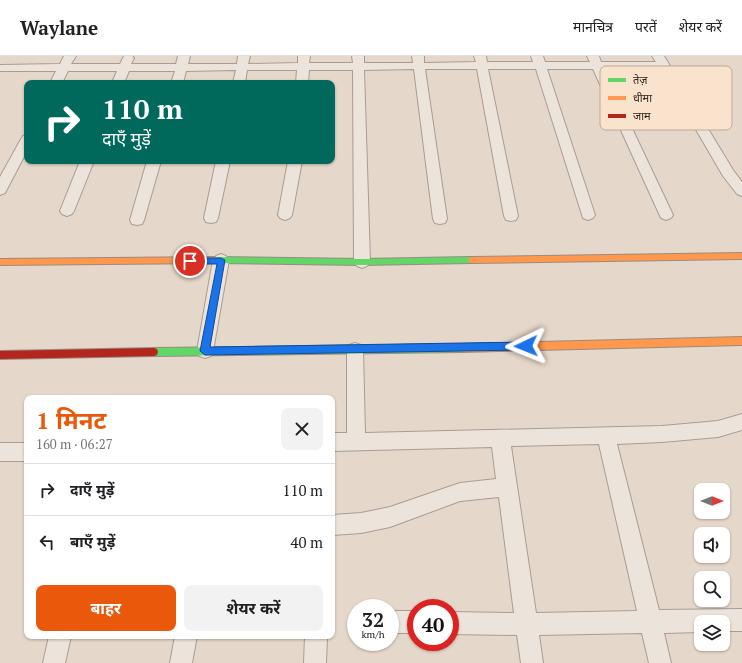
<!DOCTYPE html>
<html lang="hi">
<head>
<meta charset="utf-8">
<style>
  :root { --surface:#fff; --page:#f2f2f2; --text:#202124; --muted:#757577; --line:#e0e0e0; --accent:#ea580c }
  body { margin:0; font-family:"PT Serif","Noto Sans Devanagari",serif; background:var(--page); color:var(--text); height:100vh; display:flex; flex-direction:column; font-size:15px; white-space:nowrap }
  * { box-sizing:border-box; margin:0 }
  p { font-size:13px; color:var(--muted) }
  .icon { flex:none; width:22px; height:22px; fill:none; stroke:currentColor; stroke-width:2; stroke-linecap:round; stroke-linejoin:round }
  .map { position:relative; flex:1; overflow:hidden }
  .drawer { position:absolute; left:24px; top:339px; width:311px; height:244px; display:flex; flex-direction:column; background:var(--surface); border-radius:8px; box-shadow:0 1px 3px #0004 }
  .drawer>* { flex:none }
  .hud { position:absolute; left:24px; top:24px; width:311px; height:84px; border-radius:8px; box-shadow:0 1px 3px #0004; background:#00695c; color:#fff; overflow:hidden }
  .needle { width:26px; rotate:90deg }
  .tools { position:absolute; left:694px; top:427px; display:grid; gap:8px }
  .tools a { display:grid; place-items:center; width:36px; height:36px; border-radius:8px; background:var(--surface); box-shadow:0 1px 3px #0004; font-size:20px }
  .speed { position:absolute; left:347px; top:543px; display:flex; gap:8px; font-size:20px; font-weight:700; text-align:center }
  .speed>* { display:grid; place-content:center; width:52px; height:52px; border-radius:50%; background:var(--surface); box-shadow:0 1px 3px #0004; line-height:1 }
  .speed small { font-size:10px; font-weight:400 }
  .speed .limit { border:6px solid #d22; background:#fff; color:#111 }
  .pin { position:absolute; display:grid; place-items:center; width:34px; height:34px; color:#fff; margin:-17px; border:2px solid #fff; border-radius:50%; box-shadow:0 1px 4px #0007 }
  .me { position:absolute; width:44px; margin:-22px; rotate:268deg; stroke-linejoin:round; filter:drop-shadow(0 0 3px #0008) }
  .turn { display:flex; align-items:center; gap:14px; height:84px; padding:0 12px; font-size:18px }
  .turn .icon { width:52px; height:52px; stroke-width:2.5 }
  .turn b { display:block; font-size:28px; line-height:34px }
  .round { display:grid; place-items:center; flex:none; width:42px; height:42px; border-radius:8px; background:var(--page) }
  .summary { display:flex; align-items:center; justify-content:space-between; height:68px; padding:0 12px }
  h1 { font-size:24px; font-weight:700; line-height:30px; color:var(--accent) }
  .action { display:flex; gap:8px; margin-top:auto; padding:8px 12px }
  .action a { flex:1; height:46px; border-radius:8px; background:var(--accent); color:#fff; font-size:16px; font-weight:700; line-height:46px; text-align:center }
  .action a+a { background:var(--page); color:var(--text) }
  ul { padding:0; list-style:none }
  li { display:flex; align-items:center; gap:12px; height:52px; padding:0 12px; border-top:1px solid var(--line) }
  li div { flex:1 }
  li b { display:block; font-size:15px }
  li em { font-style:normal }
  header { display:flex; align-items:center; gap:24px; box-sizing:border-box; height:56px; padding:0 20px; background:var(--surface); border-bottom:1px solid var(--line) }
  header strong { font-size:19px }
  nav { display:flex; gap:22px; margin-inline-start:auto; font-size:14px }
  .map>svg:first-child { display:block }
</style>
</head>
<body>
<header>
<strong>Waylane</strong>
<nav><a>मानचित्र</a><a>परतें</a><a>शेयर करें</a></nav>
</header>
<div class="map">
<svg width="742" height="607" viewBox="0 0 742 607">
  <rect width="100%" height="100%" fill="#e5d7c9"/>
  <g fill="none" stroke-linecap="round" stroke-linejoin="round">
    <g stroke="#aa9c93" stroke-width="2">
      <g id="street">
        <polygon points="64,0 76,0 71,8 120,8 124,0 132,0 134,2 131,8 176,8 178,0 190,0 188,8 237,8 238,0 250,0 248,8 298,7 298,0 310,0 309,7 353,7 352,0 364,0 364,7 413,7 412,0 424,0 424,7 476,6 474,0 486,0 487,6 533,6 531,0 543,0 545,6 590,6 587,0 599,0 601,6 656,6 652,0 664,0 733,114 742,126 742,140 737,138 723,120 660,12 604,13 673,159 671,162 666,164 661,162 593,13 547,13 595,159 593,162 588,164 583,162 536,13 488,13 518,160 516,164 511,165 506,164 504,160 477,13 425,13 447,163 445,167 440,168 435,167 433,163 414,13 364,14 370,206 367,210 362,212 357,210 354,206 353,14 309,14 308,27 296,27 297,14 247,14 245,27 233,27 236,14 186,15 183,27 171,27 175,15 129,15 124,27 112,27 117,15 68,15 62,27 50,27 56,15 0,15 0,9 60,8"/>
        <polygon points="27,79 27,95 5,137 0,139 0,121 21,83 23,80"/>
        <polygon points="80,105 94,105 74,155 72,158 67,160 62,158 60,155"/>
        <polygon points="147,105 161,105 144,164 142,168 137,169 132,168 130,164"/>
        <polygon points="216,105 230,105 218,162 216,166 211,167 206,166 204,162"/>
        <polygon points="288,105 302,105 292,159 290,162 285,164 280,162 278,159"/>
        <polygon points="221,198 226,200 229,204 213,295 211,300 205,302 199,300 197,295 213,204 216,200"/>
        <path d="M355,287L361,289L363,294L365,377L662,370L718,365L742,358V374L718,381L662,386L617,388L659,554L742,553V575H723V566H701V576L664,577L671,607H649L642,577L539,579L543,607H521L517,579L450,578V556L514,557L499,441L460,445L390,471L361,477L332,479V459L361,457L390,451L460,427L496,423L492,391L332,395V377H347V294L349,289ZM599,388L637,555L536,557L511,390Z"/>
        <rect x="0" y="387" width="27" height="18"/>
        <rect x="390" y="555" width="26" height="22"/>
        <polygon points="49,580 71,580 65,607 43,607"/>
        <polygon points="175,580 197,580 192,607 170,607"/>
        <polygon points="305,580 327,580 326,607 304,607"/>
      </g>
    </g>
    <g stroke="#998c82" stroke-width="2">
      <g id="fast">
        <polygon points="215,201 362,203 471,201 475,204 471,207 362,209 215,207 211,204"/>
        <polygon points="463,288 466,289 467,292 466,295 463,296 154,300 151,299 150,296 151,293 154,292"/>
      </g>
    </g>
    <g stroke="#998c82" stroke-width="2">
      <g id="slow">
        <polygon points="742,197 742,203 471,207 467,204 471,201"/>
        <polygon points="215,201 219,204 215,207 0,209 0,203"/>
        <polygon points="742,281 742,289 463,296 460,295 459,292 460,289 463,288"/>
      </g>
    </g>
    <g stroke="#998c82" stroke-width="2">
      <polygon id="jam" points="154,292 157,293 158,296 157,299 154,300 0,303 0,295"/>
    </g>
    <use href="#street" fill="#ece4db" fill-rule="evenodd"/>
    <use href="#fast" fill="#63d668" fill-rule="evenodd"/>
    <use href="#slow" fill="#ff974d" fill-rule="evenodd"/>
    <use href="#jam" fill="#b3261e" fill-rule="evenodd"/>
  </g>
  <polygon fill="#1a73e8" stroke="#114b97" points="190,202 221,202 225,204 210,291 526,286 530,290 526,294 205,299 200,295 217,208 190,208 186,205"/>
  <rect x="600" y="10" width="132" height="64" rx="6" fill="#f9e3cc" stroke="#bfa997" stroke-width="1"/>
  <rect x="608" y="22" width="18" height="4" fill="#63d668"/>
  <rect x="608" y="40" width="18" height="4" fill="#ff974d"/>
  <rect x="608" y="58" width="18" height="4" fill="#b3261e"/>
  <g font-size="11" fill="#38231a">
    <text x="633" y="28">तेज़</text>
    <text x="633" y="46">धीमा</text>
    <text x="633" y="64">जाम</text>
  </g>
</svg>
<div class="tools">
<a><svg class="needle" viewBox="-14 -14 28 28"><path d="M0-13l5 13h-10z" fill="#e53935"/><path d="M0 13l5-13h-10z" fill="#757577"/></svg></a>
<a><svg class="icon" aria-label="sound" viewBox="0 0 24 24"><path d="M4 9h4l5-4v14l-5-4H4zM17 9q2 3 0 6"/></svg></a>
<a><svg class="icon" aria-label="search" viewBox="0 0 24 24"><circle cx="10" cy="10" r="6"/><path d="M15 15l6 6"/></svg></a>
<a><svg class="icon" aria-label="layers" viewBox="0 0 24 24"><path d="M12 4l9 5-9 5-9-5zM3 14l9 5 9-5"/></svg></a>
</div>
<div class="speed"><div>32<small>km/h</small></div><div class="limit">40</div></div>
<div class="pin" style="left:190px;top:205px;background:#d93025"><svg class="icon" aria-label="arrive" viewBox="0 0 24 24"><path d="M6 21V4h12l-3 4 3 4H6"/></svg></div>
<svg class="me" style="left:526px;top:290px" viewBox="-20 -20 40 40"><path d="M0-17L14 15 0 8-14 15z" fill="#1a73e8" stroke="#fff" stroke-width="4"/></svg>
<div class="hud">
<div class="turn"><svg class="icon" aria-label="right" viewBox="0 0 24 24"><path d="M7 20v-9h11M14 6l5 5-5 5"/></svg><div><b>110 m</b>दाएँ मुड़ें</div></div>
</div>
<section class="drawer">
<div class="summary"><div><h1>1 मिनट</h1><p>160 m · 06:27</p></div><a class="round"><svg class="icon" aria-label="close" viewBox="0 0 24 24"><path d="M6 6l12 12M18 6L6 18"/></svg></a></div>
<ul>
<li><svg class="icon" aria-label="right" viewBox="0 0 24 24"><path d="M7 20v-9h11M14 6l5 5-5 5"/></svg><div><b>दाएँ मुड़ें</b></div><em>110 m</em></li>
<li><svg class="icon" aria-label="left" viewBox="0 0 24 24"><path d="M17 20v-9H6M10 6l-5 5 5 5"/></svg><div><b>बाएँ मुड़ें</b></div><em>40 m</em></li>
</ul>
<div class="action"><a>बाहर</a><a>शेयर करें</a></div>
</section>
</div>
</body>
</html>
